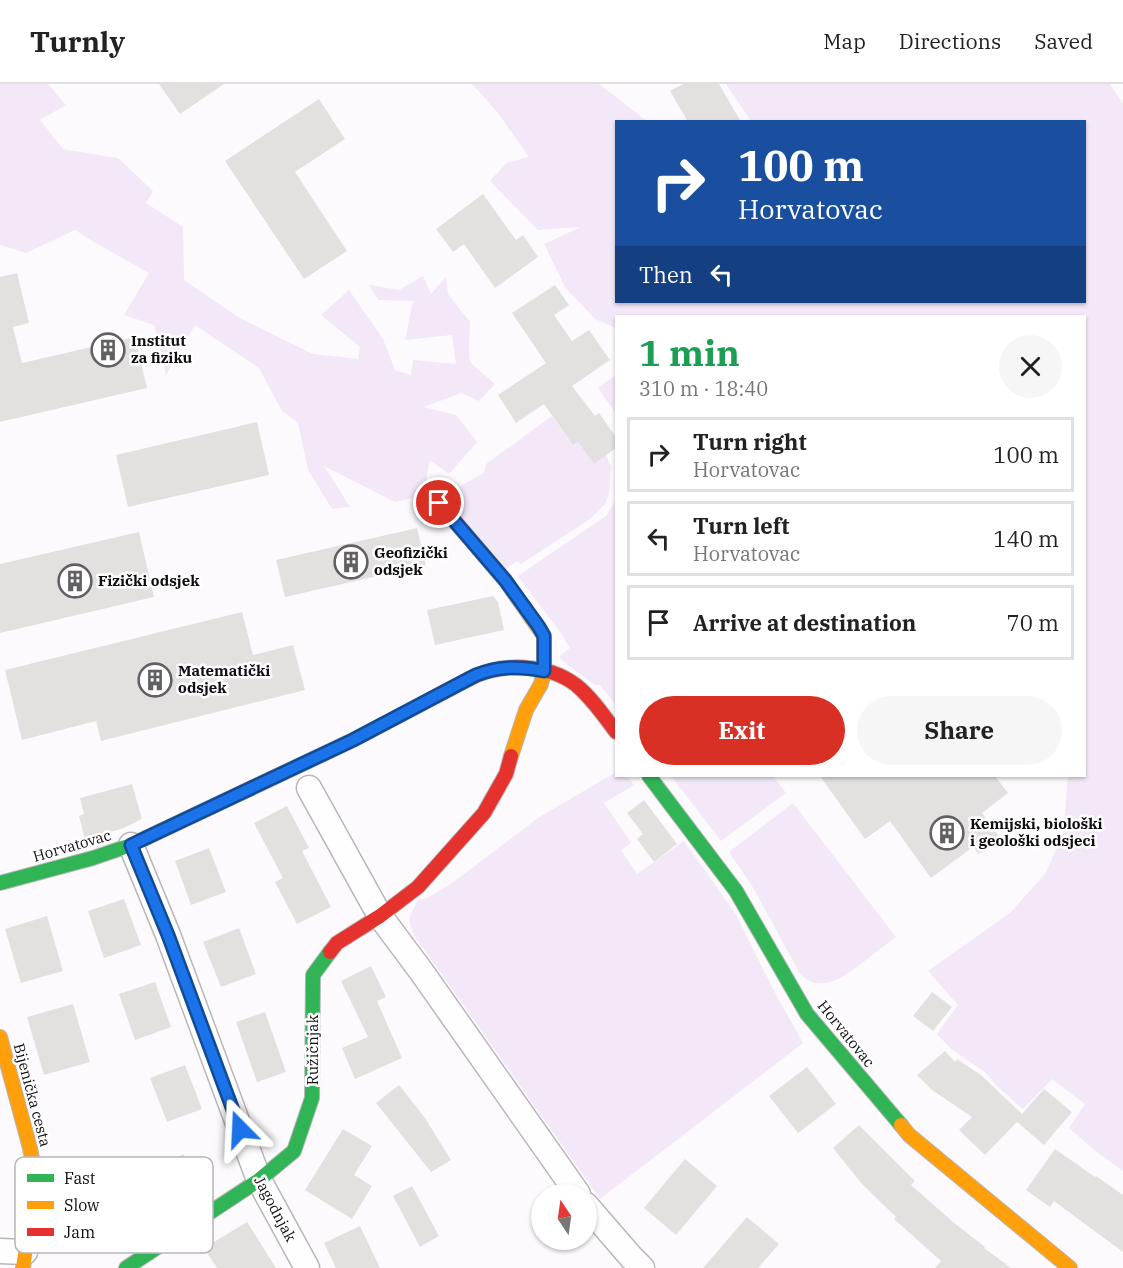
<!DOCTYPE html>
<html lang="en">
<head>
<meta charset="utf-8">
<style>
  :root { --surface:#fff; --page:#f6f6f6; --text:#222; --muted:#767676; --line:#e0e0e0; --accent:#d93025 }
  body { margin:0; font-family:"IBM Plex Serif",serif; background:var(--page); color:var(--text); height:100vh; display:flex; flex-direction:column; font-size:22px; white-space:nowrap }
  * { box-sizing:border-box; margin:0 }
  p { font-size:20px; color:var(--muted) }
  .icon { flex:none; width:33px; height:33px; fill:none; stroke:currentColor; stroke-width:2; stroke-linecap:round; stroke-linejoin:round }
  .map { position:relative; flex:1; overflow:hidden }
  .details { position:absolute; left:615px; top:231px; width:471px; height:462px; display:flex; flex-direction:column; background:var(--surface); border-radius:0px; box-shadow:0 2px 4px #0004 }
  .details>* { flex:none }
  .banner { position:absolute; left:615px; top:36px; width:471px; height:183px; border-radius:0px; box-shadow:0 2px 4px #0004; background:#1a4fa0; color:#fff; overflow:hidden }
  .needle { width:39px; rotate:347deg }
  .buttons { position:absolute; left:531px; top:1100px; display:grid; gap:12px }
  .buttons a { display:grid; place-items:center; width:66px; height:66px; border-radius:50%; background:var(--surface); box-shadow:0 2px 4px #0004; font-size:30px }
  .pin { position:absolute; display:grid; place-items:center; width:51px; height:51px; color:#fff; margin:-26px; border:3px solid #fff; border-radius:50%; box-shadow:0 2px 6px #0007 }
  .me { position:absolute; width:66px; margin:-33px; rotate:339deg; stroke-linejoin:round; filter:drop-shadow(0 0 4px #0008) }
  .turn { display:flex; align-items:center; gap:21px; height:126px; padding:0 24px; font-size:27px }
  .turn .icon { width:78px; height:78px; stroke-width:2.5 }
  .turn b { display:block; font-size:42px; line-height:51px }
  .then { display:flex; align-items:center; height:57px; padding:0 24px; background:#0003; gap:12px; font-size:22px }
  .round { display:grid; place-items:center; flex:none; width:63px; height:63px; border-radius:32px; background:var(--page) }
  .summary { display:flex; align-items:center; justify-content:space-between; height:102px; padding:0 24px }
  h1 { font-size:36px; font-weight:700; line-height:45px; color:#1e9e55 }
  .action { display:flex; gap:12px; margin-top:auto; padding:12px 24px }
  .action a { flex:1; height:69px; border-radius:36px; background:var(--accent); color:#fff; font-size:24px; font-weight:700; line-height:69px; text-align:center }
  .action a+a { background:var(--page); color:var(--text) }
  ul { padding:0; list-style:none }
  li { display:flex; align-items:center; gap:18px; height:75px; margin:0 12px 9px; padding:0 12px; border:3px solid var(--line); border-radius:0px }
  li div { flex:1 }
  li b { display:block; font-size:22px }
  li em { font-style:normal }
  header { display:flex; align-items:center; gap:36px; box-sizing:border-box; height:84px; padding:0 30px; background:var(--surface); border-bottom:2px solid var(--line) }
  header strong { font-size:28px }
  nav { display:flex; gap:33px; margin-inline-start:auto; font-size:21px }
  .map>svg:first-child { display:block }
</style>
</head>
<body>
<header>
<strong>Turnly</strong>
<nav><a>Map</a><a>Directions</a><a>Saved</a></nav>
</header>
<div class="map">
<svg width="1123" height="1184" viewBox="0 0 1123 1184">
  <rect width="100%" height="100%" fill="#fcfafd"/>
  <g fill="#f3e8f7">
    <polygon points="0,0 48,0 66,21 40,36 63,65 118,74 153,107 146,119 183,143 184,196 238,233 313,270 358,275 360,263 321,231 349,206 383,255 395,286 411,291 413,276 456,280 452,251 405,256 413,217 378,216 369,201 399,206 423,192 431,210 446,193 448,210 470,238 469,266 470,278 495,300 479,317 461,309 424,323 456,331 477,358 449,390 430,376 423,412 395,418 324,382 350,423 332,425 308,386 298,339 282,327 259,284 195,241 166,291 154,241 124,231 149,189 94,158 75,146 26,169 0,161"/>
    <polygon points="472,0 599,0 647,37 616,38 616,218 1084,218 1084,38 751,37 726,0 1110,0 1123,20 1123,1087 1098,1069 1069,1044 1085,1020 1052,995 1023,1025 998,1003 985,988 951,965 937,950 958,921 928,887 1010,829 1045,790 1063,751 1068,692 1084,692 1084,232 616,232 616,244 595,235 565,203 544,160 581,143 538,146 490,97 506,79 529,73 498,29"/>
    <polygon points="616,291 616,330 598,304"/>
    <polygon points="552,332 573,361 578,358 606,371 611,383 609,410 605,420 590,435 521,480 517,477 505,485 448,418 460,402 484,389 486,380"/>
    <polygon points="616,412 616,621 600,601 595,601 565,579 559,573 570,564 560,548 518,492 606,432 616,416"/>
    <path d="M616,688V692H627L634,701L604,719L631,759L621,766L637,790L684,757L735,829L774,907L803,959L600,1115L414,851C406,835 410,831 418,816L427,814L451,800L538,734Z"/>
    <polygon points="671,692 773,692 786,709 721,757"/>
    <path d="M793,719L896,853C886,860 876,868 866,876C847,890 823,912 800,890L754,805L729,768Z"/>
  </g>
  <g fill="#e3e1e0">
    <polygon points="159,0 224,0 180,30"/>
    <polygon points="683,0 719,0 741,38 688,38 670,7"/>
    <polygon points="319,15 345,55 295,88 347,167 304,195 225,77"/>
    <polygon points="483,110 516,156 523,151 538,173 495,204 464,160 453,168 436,145"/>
    <polygon points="17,189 29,239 13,243 22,279 135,253 147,304 0,338 0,193"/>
    <polygon points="555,201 569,221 554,231 572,257 589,246 610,276 572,302 595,332 599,329 616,353 616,364 594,380 578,358 573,361 544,320 516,339 498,311 546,279 512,229"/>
    <polygon points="257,338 269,391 128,423 116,371"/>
    <polygon points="417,444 426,481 285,513 276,476"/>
    <polygon points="139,448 154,513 0,549 0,480"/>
    <polygon points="493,512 498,518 504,546 435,561 427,526"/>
    <polygon points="242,528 253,571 293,561 305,606 101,657 96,637 22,656 5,586"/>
    <polygon points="820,692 995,692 1008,709 982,729 1001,755 979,770 973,763 931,794 890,737 865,755"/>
    <polygon points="132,700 142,735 124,744 85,756 79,732 84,730 80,714"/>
    <polygon points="644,716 677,760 654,778 637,755 643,750 627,729"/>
    <polygon points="287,722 309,764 302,767 331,823 297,840 275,798 283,794 254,739"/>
    <polygon points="209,764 226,808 191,821 175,777"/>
    <polygon points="124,815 141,861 104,874 88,827"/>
    <polygon points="47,832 63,887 21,899 5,845"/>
    <polygon points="239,844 256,890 221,903 203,858"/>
    <polygon points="371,882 386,913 377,917 402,974 355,995 342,964 368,953 341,897"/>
    <polygon points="155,898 171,943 135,956 119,910"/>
    <polygon points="932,908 952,923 933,947 913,932"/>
    <polygon points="73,920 90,978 44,991 27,933"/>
    <polygon points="265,928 286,988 257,998 236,938"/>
    <polygon points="945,967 955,978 957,975 981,991 1022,1030 1044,1005 1072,1028 1044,1061 1017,1038 985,1071 959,1046 972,1033 932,1006 917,991"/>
    <polygon points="185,981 202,1025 167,1038 150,994"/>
    <polygon points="807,983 836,1020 798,1049 769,1012"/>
    <polygon points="399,1001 425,1034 451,1076 431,1088 376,1019"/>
    <polygon points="859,1041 915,1097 911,1101 953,1138 985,1163 984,1164 1011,1184 935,1184 941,1177 894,1135 896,1133 862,1100 833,1064"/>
    <polygon points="343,1045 372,1062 354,1091 372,1102 352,1135 305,1106"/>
    <polygon points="1055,1065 1095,1093 1096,1092 1123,1111 1123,1168 1054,1117 1050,1123 1026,1106"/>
    <polygon points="183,1070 203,1102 155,1131 135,1100"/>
    <polygon points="685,1075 717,1102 676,1151 644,1124"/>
    <polygon points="412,1102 439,1152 420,1163 393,1112"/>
    <polygon points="747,1133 779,1160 758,1184 703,1184"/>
    <polygon points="247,1138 276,1184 217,1184 204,1164"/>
    <polygon points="360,1142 380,1184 336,1184 324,1159"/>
  </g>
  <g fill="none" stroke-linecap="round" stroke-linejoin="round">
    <g stroke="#b8b6b9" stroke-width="27">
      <g id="street">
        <polyline points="309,704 380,832 421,887 578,1110"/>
        <polyline points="131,761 168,851 259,1096 307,1184"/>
        <polyline points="586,1121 631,1173 642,1184"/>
        <polyline points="0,1167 25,1168"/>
      </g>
    </g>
    <g stroke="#b8b6b9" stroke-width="16">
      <g id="fast">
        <polyline points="649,692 736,807 807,930 901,1041"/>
        <polyline points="0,799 93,774 131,761 353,656 469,595"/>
        <polyline points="126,1184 259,1096 294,1067 312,1014 313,891 330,868"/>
      </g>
    </g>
    <g stroke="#b8b6b9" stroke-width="16">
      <g id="slow">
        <polyline points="439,419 505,496 544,552 544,587 541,600 526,626 511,672"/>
        <polyline points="0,953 30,1064 34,1085 35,1103 23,1184"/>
        <polyline points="901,1041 909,1051 1070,1184"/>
      </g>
    </g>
    <g stroke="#b8b6b9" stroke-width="16">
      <g id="jam">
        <path d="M469,595C501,578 547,579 576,601C592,614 604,632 616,648"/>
        <polyline points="330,868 337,859 380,832 418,803 484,729 506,690 511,672"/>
      </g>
    </g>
    <use href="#street" stroke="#fffeff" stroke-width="24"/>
    <use href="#fast" stroke="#30b455" stroke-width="14"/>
    <use href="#slow" stroke="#ff9f0a" stroke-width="14"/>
    <use href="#jam" stroke="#e5322d" stroke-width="14"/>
  </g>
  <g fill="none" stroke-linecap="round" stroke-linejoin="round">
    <g stroke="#114b97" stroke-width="15">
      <path id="route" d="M240,1045L168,851L131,761L353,656L476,591C500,582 519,582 544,587V552L539,543L505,496L439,419"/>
    </g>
    <use href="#route" stroke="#1a73e8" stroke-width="10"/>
  </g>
  <defs>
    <g id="building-ring" transform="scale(1.725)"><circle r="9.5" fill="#fff" stroke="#636064" stroke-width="1.5"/><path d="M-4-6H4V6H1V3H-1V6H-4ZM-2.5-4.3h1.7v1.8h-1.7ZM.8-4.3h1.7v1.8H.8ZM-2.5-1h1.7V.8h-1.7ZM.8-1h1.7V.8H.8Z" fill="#636064"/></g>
  </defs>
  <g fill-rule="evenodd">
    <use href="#building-ring" x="108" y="266"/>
    <use href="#building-ring" x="351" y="478"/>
    <use href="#building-ring" x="75" y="497"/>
    <use href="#building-ring" x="155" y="596"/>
    <use href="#building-ring" x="947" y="749"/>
  </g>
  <g text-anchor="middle" stroke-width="5" stroke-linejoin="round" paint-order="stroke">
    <g font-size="15" font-weight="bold" fill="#100d11" stroke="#fff" text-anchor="start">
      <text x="131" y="262">Institut<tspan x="131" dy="17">za fiziku</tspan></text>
      <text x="374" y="474">Geofizički<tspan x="374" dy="17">odsjek</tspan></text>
      <text x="98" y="502">Fizički odsjek</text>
      <text x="178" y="592">Matematički<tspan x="178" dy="17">odsjek</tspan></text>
      <text x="970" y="745">Kemijski, biološki<tspan x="970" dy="17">i geološki odsjeci</tspan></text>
    </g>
    <g font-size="15" fill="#100d11" stroke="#fff">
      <text transform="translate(72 762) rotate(-16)" y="5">Horvatovac</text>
      <text transform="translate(846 950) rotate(51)" y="5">Horvatovac</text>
      <text transform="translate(313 966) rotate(-90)" y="5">Ružičnjak</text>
      <text transform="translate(32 1011) rotate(75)" y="5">Bijenička cesta</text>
      <text transform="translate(275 1125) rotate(62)" y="5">Jagodnjak</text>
    </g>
  </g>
  <rect x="15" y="1073" width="198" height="96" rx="9" fill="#fff" stroke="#b7b6b8" stroke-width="1.5"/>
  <rect x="27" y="1090" width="27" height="8" fill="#30b455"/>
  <rect x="27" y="1117" width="27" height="8" fill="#ff9f0a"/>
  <rect x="27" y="1144" width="27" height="8" fill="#e5322d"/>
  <g font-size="16" fill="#100d11">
    <text x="64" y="1100">Fast</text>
    <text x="64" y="1127">Slow</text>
    <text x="64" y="1154">Jam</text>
  </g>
</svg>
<div class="buttons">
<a><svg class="needle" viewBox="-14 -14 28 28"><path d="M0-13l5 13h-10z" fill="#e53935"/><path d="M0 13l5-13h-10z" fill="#767676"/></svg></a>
</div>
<div class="pin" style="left:439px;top:419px;background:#d93025"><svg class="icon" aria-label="arrive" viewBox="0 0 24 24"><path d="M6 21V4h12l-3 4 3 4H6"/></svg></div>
<svg class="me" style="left:240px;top:1045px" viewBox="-20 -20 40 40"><path d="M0-17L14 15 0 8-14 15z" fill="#1a73e8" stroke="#fff" stroke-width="4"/></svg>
<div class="banner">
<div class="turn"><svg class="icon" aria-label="right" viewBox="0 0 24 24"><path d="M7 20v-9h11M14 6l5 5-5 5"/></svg><div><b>100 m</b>Horvatovac</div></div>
<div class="then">Then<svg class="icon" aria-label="left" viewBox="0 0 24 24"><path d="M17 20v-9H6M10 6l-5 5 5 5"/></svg></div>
</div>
<section class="details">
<div class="summary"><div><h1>1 min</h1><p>310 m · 18:40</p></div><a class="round"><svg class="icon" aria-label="close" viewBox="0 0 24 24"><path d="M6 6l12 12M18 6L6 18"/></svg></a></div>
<ul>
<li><svg class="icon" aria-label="right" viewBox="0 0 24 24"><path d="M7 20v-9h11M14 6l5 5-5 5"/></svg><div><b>Turn right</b><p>Horvatovac</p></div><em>100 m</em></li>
<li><svg class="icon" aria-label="left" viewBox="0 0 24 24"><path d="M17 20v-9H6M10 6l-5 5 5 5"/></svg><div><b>Turn left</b><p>Horvatovac</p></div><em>140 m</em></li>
<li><svg class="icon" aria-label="arrive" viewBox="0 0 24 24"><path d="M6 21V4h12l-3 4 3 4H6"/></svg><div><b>Arrive at destination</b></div><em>70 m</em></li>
</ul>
<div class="action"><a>Exit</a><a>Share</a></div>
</section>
</div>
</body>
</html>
